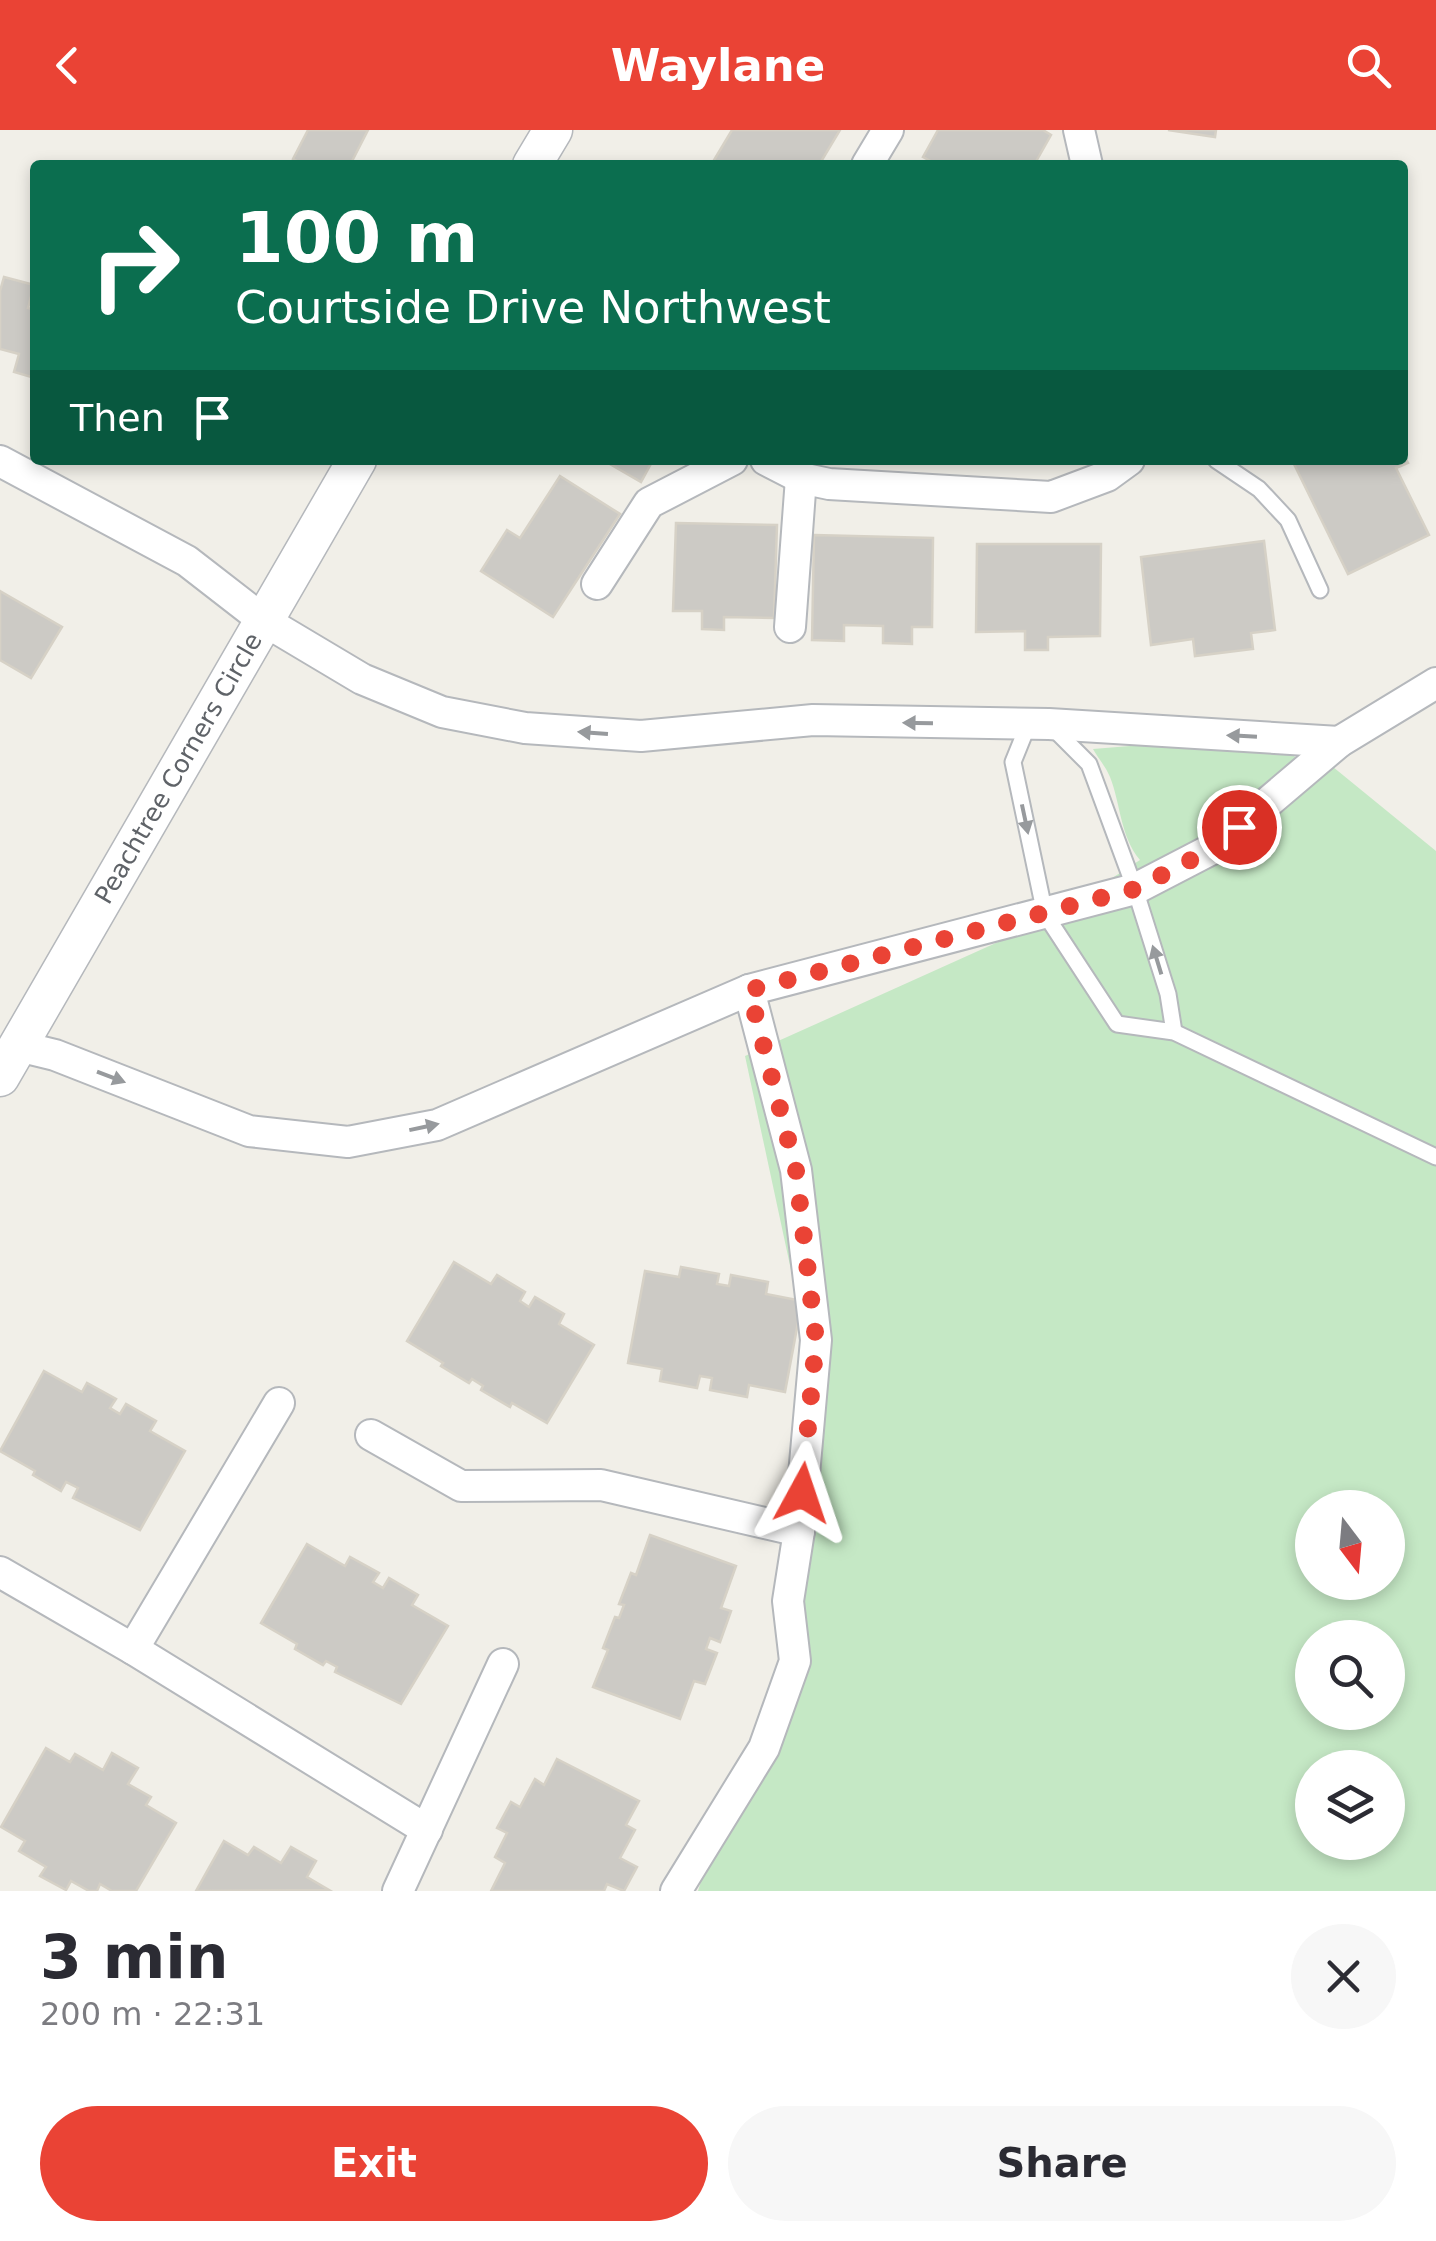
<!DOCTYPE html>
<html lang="en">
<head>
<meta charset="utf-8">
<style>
  :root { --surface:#fff; --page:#f7f7f7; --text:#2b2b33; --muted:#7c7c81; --accent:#ea4335 }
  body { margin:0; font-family:"DejaVu Sans",sans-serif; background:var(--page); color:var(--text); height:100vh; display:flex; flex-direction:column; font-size:38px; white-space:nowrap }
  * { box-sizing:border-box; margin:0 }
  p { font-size:32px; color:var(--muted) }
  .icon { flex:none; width:55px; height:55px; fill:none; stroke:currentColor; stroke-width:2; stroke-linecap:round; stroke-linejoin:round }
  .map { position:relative; height:1761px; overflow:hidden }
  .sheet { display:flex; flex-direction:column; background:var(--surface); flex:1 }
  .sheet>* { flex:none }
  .top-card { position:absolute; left:30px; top:30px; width:1378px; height:305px; border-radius:10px; box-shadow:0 5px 15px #0003; background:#0b6e4f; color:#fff; overflow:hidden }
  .needle { width:65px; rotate:164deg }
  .buttons { position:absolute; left:1295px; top:1360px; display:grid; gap:20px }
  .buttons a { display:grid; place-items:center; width:110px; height:110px; border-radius:50%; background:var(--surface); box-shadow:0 5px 15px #0003; font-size:50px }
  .pin { position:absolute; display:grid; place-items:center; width:85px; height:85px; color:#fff; margin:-42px; border:5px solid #fff; border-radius:50%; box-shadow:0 2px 10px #0007 }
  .me { position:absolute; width:110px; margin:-55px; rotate:5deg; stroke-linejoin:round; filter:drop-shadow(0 0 8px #0008) }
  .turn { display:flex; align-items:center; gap:35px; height:210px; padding:0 40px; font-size:45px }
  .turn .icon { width:130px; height:130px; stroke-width:2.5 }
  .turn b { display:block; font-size:70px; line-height:85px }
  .then { display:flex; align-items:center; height:95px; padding:0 40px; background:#0003; gap:20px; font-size:38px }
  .round { display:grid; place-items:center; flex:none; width:105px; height:105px; border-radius:52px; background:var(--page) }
  .summary { display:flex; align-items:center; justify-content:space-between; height:170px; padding:0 40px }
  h1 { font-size:60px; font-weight:600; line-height:75px }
  .cta { display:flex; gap:20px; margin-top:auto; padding:20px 40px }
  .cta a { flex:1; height:115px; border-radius:60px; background:var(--accent); color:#fff; font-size:40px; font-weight:600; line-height:115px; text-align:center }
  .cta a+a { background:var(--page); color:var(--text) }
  header { display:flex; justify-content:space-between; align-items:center; height:130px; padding:0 40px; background:var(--accent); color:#fff; font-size:45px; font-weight:600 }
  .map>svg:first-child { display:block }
</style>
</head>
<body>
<header><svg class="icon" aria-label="back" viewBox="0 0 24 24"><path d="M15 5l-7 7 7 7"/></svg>Waylane<svg class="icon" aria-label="search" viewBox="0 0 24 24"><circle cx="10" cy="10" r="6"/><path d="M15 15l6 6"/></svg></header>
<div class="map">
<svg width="1436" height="1761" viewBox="0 0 1436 1761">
  <rect width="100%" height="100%" fill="#f1efe8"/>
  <path fill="#c5e8c5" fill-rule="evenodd" d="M1142,615L1279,617L1297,628L1311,619L1436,721V1761H698L723,1680L779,1549L814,1247L745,926L1047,790L1140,730C1120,706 1121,675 1110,647C1106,637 1098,628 1093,619ZM1312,1378H1388V1452H1312ZM1312,1508H1388V1582H1312ZM1312,1638H1388V1712H1312Z"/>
  <g fill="#cccac5" stroke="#d6d1c6" stroke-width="2.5">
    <polygon points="308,0 368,0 350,35 304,35 293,29"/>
    <polygon points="732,0 840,0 819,35 722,35 714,30"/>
    <polygon points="938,0 1043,0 1051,5 1034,35 938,35 923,27"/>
    <polygon points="1168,0 1216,0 1215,7"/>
    <polygon points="4,147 34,155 28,178 35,180 35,248 14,242 19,224 0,219 0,161"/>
    <polygon points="1402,322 1408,333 1396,338 1429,405 1348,444 1293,332 1402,330"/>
    <polygon points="603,330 653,330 641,352"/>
    <polygon points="560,346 620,384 553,487 481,441 507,400 520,408"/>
    <polygon points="676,393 777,395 774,488 724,487 724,500 702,499 702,481 673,481"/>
    <polygon points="814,405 933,408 932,497 912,497 912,514 883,513 883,496 844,495 844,511 812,510"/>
    <polygon points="1264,411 1275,500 1251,503 1253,519 1195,526 1193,509 1151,515 1141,427"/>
    <polygon points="977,414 1101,414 1100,506 1048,507 1048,520 1025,520 1025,501 976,502"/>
    <polygon points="0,461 62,497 31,548 0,530"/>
    <polygon points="454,1132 491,1154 497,1145 525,1162 520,1171 529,1177 535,1167 564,1184 559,1194 594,1215 547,1293 512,1273 510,1277 481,1260 483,1256 472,1249 469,1253 441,1236 443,1233 407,1211"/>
    <polygon points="681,1137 719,1144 717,1154 729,1156 731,1145 768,1152 766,1164 802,1171 785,1262 749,1255 747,1267 710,1260 712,1248 700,1246 697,1258 660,1251 662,1239 628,1233 645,1141 679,1147"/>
    <polygon points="44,1241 82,1262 87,1253 116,1269 110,1278 120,1284 126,1274 156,1291 150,1301 185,1321 140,1400 73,1368 78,1358 66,1352 61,1361 33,1345 35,1341 0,1321"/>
    <polygon points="650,1405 736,1436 721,1478 731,1481 720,1512 710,1508 706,1519 717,1523 705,1554 694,1551 680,1589 593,1557 608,1520 603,1518 615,1487 619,1488 624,1475 619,1474 631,1443 636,1445"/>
    <polygon points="307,1414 345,1436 350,1427 379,1443 373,1452 383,1458 389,1448 418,1465 412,1475 448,1496 401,1574 335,1542 337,1537 326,1531 323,1535 295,1519 297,1514 261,1493"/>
    <polygon points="46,1618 70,1632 75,1624 103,1640 112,1623 138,1638 128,1654 151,1667 146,1675 176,1693 136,1761 112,1761 100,1754 97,1761 89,1761 71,1751 66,1760 40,1746 46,1737 19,1721 25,1711 1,1697"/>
    <polygon points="557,1629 639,1671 626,1695 635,1700 620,1728 637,1737 624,1761 607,1754 604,1761 491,1761 505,1733 495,1727 507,1703 497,1698 511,1672 520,1677 535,1649 544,1655"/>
    <polygon points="224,1711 248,1725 254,1717 281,1733 291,1717 316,1731 307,1747 329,1760 196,1761"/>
  </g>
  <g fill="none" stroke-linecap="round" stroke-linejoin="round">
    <g stroke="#b5b8bc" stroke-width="19">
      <g id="service">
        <polyline points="1216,330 1259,359 1288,390 1320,460"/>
        <polyline points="1028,595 1013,632 1045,784 1117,894 1174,902 1436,1027"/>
        <polyline points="1052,597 1089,634 1135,759 1168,864 1174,902"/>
      </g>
    </g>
    <g stroke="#b5b8bc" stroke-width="34">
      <g id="minor">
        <polyline points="1079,0 1087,35"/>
        <polyline points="867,35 888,0"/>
        <polyline points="766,330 801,348 829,354 1051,367 1107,346 1129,330"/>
        <polyline points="0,331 187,431 263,490 362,549 442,582 525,598 641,606 813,590 1049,594 1339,612"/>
        <polyline points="597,454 649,373 732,330"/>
        <polyline points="790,497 801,348"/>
        <polyline points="18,916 55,925 249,1001 348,1012 437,995 749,860 1135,759 1214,718 1339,612 1436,553"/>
        <polyline points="279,1273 133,1519 427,1700"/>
        <polyline points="371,1305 461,1356 601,1355 799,1401"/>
        <polyline points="0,1442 133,1519"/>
        <polyline points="398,1761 503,1534"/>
        <polyline points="676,1761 764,1618 795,1531 788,1471 799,1401 816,1210 796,1040 749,860"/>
      </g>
    </g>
    <g stroke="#b5b8bc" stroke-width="41">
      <g id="tertiary">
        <polyline points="532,35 553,0"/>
        <polyline points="0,947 357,330"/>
      </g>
    </g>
    <use href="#service" stroke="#fff" stroke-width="15"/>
    <use href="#minor" stroke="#fff" stroke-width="30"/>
    <use href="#tertiary" stroke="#fff" stroke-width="38"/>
  </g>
  <defs><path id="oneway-solid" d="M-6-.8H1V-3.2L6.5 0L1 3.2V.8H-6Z" transform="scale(2.5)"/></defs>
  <g fill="#979a9d">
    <use href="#oneway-solid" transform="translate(918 593) rotate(-179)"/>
    <use href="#oneway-solid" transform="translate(593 603) rotate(-176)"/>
    <use href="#oneway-solid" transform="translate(1242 606) rotate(-177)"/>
    <use href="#oneway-solid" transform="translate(1025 689) rotate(78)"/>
    <use href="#oneway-solid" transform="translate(1157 830) rotate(-107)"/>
    <use href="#oneway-solid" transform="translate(111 947) rotate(21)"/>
    <use href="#oneway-solid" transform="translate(424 997) rotate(-12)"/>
  </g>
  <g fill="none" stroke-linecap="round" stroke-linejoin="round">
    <polyline stroke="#ea4335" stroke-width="18" stroke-dasharray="0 32.4" points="802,1363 816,1210 796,1040 749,860 1135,759 1214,718 1239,697"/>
  </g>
  <g text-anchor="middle" stroke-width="8" stroke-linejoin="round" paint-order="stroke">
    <g font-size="25" fill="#5f6368" stroke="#fff">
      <text transform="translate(178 638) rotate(-60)" y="9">Peachtree Corners Circle</text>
    </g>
  </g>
</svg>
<div class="buttons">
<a><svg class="needle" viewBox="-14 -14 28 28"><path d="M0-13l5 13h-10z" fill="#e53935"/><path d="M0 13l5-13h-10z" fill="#7c7c81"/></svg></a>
<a><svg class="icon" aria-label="search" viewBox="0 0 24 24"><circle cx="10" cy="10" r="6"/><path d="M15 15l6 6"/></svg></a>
<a><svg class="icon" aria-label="layers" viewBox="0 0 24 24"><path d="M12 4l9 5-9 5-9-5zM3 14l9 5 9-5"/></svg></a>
</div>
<div class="pin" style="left:1239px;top:697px;background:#d93025"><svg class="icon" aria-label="arrive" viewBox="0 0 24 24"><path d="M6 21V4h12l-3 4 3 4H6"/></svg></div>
<svg class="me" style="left:802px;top:1363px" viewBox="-20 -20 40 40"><path d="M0-17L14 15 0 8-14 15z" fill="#ea4335" stroke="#fff" stroke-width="4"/></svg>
<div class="top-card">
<div class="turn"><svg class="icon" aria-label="right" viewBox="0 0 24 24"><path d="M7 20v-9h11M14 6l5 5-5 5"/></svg><div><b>100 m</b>Courtside Drive Northwest</div></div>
<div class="then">Then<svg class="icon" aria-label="arrive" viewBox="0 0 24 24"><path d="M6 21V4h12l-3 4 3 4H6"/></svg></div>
</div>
</div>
<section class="sheet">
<div class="summary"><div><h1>3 min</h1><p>200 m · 22:31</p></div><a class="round"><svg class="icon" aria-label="close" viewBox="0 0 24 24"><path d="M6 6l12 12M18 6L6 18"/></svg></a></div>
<div class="cta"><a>Exit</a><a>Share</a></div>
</section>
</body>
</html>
